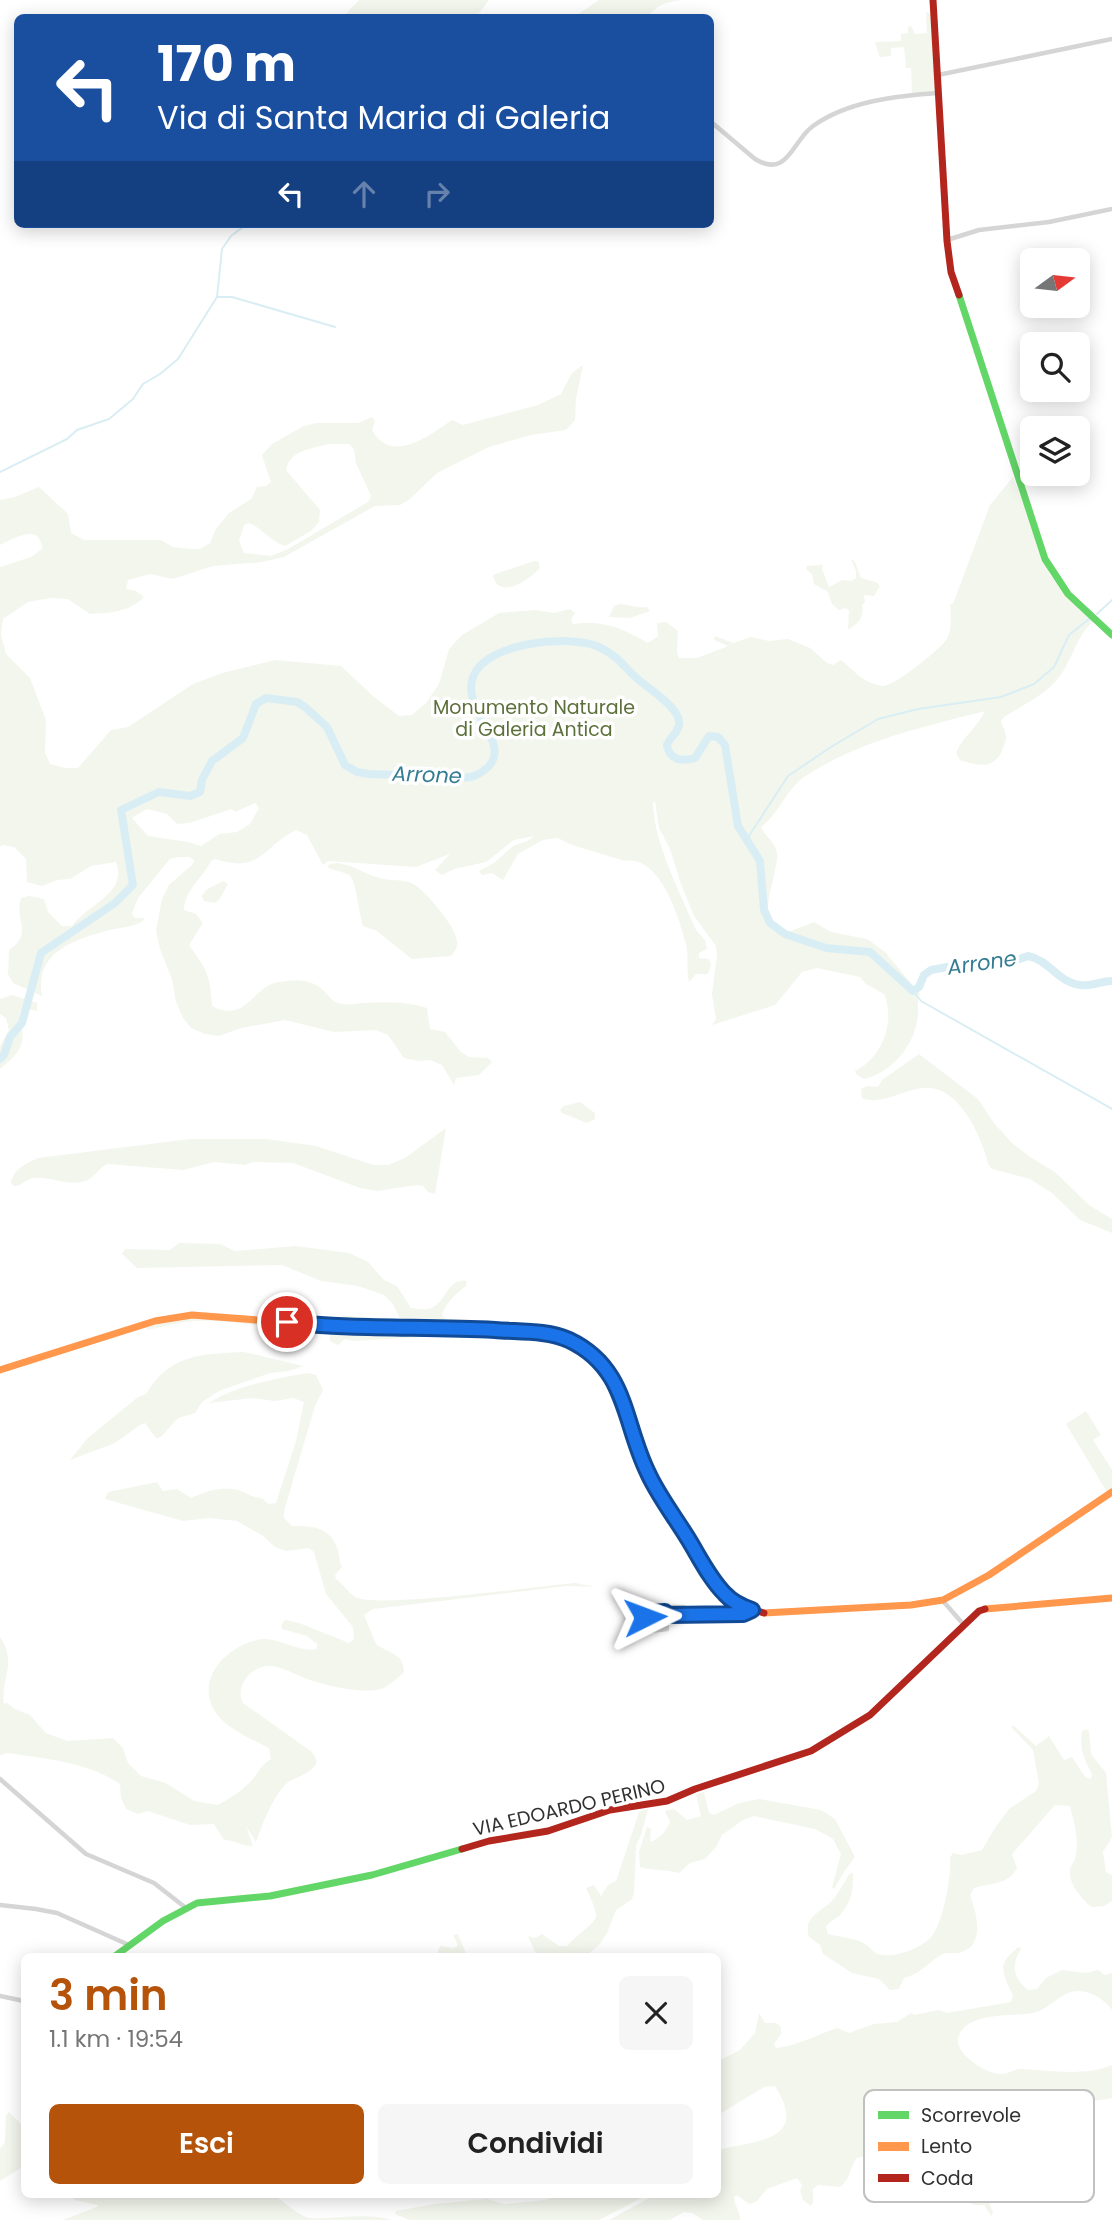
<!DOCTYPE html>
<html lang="it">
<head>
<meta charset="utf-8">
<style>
  :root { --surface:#fff; --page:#f6f6f6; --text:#222; --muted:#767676; --accent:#b45309 }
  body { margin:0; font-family:Poppins,sans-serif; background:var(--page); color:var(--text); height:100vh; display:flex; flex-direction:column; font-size:26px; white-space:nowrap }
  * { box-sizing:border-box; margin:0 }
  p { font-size:23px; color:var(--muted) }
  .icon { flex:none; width:38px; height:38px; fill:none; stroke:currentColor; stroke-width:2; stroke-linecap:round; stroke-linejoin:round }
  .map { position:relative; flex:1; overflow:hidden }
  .panel { position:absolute; left:21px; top:1953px; width:700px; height:245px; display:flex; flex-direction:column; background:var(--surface); border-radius:10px; box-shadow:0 4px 18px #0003 }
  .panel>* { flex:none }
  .banner { position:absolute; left:14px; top:14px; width:700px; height:214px; border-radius:10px; box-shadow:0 4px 18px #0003; background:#1a4fa0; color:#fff; overflow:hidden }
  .needle { width:46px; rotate:75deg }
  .tools { position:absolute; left:1020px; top:248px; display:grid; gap:14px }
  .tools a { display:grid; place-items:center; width:70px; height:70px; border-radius:10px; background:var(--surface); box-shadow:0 4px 18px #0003; font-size:35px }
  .pin { position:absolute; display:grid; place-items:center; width:60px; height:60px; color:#fff; margin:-30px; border:4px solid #fff; border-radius:50%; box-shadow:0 2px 7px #0007 }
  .me { position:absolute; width:77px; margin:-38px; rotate:87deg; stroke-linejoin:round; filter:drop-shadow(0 0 5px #0008) }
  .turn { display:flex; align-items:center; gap:24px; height:147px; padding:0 28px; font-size:32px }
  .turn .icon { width:91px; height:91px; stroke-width:2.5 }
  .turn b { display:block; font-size:49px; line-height:60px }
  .lanes { display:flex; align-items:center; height:66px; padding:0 28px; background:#0003; justify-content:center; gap:35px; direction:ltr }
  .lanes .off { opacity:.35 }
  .round { display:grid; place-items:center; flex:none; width:74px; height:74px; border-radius:10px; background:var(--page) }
  .headline { display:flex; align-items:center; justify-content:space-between; height:119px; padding:0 28px }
  h1 { font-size:42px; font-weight:600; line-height:52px; color:var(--accent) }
  .button { display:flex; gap:14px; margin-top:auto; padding:14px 28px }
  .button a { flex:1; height:80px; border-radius:10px; background:var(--accent); color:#fff; font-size:28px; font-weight:600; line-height:80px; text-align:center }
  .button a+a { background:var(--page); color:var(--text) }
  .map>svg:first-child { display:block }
</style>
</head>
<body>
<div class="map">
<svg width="1112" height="2220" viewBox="0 0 1112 2220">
  <rect width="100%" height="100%" fill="#fff"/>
  <g fill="#f3f6ed" fill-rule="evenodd">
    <polygon points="359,0 489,0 476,17 462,15 455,18 343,17"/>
    <path d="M599,0H682C667,2 657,4 648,17H574Z"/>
    <polygon points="926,12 931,14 936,92 912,94 911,68 906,68 904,47 891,48 891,56 880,57 875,42 901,41 901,34 908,33 908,27 911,26 915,34 927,33"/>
    <path d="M583,365L576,399L575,420L566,430L531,435L489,447L437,473L410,499L400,505L375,506L284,557L262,562L213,566L173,579L150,574L128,580L126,589L136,591L144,597C129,612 111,613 90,614L68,599L50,598L28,602L3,619L1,634L6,654L30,678L46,720L45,753L50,764L66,768H78L111,730L128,727L193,684L222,673L275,660L341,666L373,696L399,716L412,715L426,703L439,684L449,649L462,635L499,613L535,610L553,613L570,609L575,613L571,620L573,624C605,620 621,628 648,643L658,636L657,623L666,622L678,631L677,652L679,658H697L728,646L714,640L715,636L733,643L751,637L769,641L788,639L810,648L827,663L833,665L841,660C855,671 862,683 883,686C893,687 943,648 948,637C952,627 951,615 950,604H953L990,505L1013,477L1050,575L1067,595L1094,621C1075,636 1072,664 1055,682C1041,697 1021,706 1004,717L1001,721C1002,726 1006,731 1006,737C1006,742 1003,748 1001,753C992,770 975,765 960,760L956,753C962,737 978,727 985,711C923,727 862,740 807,775C787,787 780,813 761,827C765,837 776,841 777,854C778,878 755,915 779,932L791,931L814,922L831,932L867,939L885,952L920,994C916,1001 919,1007 918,1015C915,1045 893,1072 864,1079L856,1074L855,1071C882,1058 896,1022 884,994L866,984L860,977L817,968L802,972L775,1005L712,1025L716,1019L712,994L717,955L716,946L694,916L681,884L670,849L659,828L655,801L653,803C654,844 680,892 696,930L705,940L707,949L699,953V958L709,959L711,965L708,974H696L689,982C686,970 689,957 686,944C679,917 660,855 625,861L572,845L558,838L543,840L518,854L503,880L492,873L482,875L479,871L494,863L513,846L527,841L534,836L514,840L486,862L454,869L442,875L435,870L450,854L416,867L328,861L323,865L307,835L296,830C262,847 261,874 215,859L211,861C202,879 185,889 184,910L196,914L203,923L189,945C207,971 210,973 212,1006C246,1024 252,987 278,982C295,980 311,978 324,991C330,997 332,1002 341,1004C347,1005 355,1004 362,1003C385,1002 405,1001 427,1008L430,1029L445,1032L461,1052L469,1057L488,1058L492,1062L479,1075L456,1078L454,1085L442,1065L430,1060L418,1061L404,1058L388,1035L376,1030L334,1032L285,1020L241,1028L219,1036L205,1034L191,1028L183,1018L176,1002L172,979L160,949L156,931L162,899L169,885L193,864L194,860L189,857H178L170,859L138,898L132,914L135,918H144L143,921C132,928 118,927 106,931C73,940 34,953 42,996L13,983L8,974L9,950C34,933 14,921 21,898L29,896L44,899L48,912L62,926H72C87,904 128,894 116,862L91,866L70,879L57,880L42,886L27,882L26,859L14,847L2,845L0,847V567L31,557L42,549C41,522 14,538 0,545V500L15,497L39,487L68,514L71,533L84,540H161L173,547L190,549H200L210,543L216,529L229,513L251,499L257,487L266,486L271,482L262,455L272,444L304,426L316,423H358L372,417L375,421L372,430C392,465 428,436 452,420L463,425L538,405L561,394L572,373ZM328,444H349L354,449L356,463L371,496L368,502L288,549L271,556L244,553L239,541L244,525L249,523C263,529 271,542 285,546L311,531L319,522L320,510L286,470C290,450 311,449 328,444ZM255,803L259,808L250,824L237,832L219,834L201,846L188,842L148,836L132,818L147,809L167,814L177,824L189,823L232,809L235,812Z"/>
    <path d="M851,559L855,562L861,578L876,582L880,586L874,596L864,595L865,602L862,605C865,616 858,625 848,629L849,610L845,608L839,610L832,604L828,592L814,584L812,574L806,569L807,566L823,565L822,569L829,587L842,580L851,581L856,578V571Z"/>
    <path d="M534,561H538L540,568C530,579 499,601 493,576L495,574Z"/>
    <path d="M620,604C629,605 638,608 647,607L650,611L630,618L609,617L614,606Z"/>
    <path d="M338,863C355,865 367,876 384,879C394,881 406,879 415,885C427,893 456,927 457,941C458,947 455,951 451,956L412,959L377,931L363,926C359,914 356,879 349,875C342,871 334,871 327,867L330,864Z"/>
    <polygon points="223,881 228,884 219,900 215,903 204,901 202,896 206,890"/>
    <path d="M12,995L37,1003V1011L24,1008L20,1012C25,1042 25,1049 0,1069V1046L9,1030L6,1018L0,1014V999Z"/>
    <path d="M919,1054L978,1099L994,1123L1012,1143L1030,1157L1055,1172L1089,1205L1112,1219V1233L1080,1220L1052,1193L1030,1179L992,1169C986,1163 986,1153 982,1145C974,1123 956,1090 930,1088C907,1086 883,1107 862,1098L861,1089L867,1086L878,1087L882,1080Z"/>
    <polygon points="580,1102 595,1113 595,1119 587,1123 562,1113 560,1110 564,1106"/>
    <path d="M446,1128L435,1194L428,1192L423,1186L417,1185L377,1191L360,1188L293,1163L253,1162L245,1165L214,1162L183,1170L107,1164C99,1168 94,1178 85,1181C69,1187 50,1176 34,1178C26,1178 23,1186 14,1186L11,1183C13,1169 27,1163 38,1158L190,1139H267L316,1146L374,1165H388L405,1158Z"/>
    <path d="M179,1243L220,1244L235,1251L296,1246L349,1253L368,1262L384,1280L397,1286L411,1308C416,1308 424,1310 428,1309C447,1305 446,1277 467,1281L466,1286C456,1294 445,1303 442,1316L447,1319C495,1321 548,1321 591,1345L590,1360L563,1345L549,1342L444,1336L353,1341L345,1339L338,1345L330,1341V1333C285,1332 240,1319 195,1321C179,1322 162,1327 147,1330V1327L198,1317L274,1323L288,1314L330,1320L344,1316L400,1319L393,1304L384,1295L358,1286L321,1281L282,1265L137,1268L122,1254L125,1249L170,1250Z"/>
    <path d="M244,1352L303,1366L289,1371L270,1373L219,1391L202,1402L195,1413L178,1418L161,1437L156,1438L145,1423L140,1425L115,1443L70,1460L88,1438L138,1397L146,1394C170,1354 201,1354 244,1352Z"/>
    <path d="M308,1373L316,1375L323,1390L315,1406L284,1511V1518L292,1526C311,1526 327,1526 336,1545C340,1553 338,1559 342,1567L335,1575L336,1579C343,1584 348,1592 355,1597C378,1609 539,1586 575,1583L596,1587L566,1586L373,1609L364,1615L376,1644C389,1654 404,1653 404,1672C399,1677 392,1683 387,1686C370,1698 320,1684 302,1677C292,1673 280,1666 270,1666C252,1665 234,1686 243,1703L312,1752L317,1761C312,1776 292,1776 283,1787C270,1803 263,1823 256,1842L246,1826L253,1846C244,1847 235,1840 224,1840L214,1824L190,1825L148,1811L138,1814L126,1809L121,1798L120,1784C88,1762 46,1759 8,1753L0,1755V1637C18,1665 0,1677 4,1704L7,1703L15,1709L30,1715L46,1733L67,1741L113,1738L123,1748L128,1763L141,1776L166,1783L194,1801L218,1805C230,1798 242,1791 251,1781C258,1773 261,1765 271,1759L269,1748C250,1738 221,1727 212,1706C197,1673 234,1641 264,1639C282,1639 300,1653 317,1649V1644L307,1636L282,1629L281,1625L285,1620L299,1623L349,1643L354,1639L353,1627L326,1594L314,1552L309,1548L286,1551L275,1547L263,1536L237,1521L210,1518L183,1521L105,1499L108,1492L157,1482L163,1491L177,1489L191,1498C207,1491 224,1485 241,1491C250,1494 252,1498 262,1498L268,1504L276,1503L296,1441L304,1402L293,1398L275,1401L253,1398L209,1403C233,1386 279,1378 308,1373Z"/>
    <polygon points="1086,1411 1101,1435 1093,1440 1112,1470 1112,1489 1107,1492 1066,1424"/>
    <path d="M1014,1726L1036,1746L1049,1736L1064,1760L1072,1757L1085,1777L1091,1779L1092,1774C1084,1759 1079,1748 1082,1731L1086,1729L1089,1731L1091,1754L1106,1773L1112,1837L1103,1852L1106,1872L1112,1875V1901L1104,1906L1091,1907C1081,1897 1069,1886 1070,1870C1071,1865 1075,1861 1076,1855C1079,1840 1074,1821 1070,1806L1055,1805L1012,1854L1017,1868C1009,1885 989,1883 974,1888L970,1895C976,1912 986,1944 962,1952C954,1955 948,1951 941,1955C926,1964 922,1973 904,1978L899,1989L890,1990L879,1979L852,1973L823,1954L820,1945L809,1937C803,1917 819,1913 831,1902C838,1894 844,1883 849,1874L853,1873C854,1888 851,1905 839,1916C834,1920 830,1921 826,1927L828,1934C839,1937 856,1938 865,1944C872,1949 873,1954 883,1955C897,1957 922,1948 932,1936C943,1922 952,1875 950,1857L953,1853L961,1855L982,1850L995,1828L1009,1809L1036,1791L1039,1784L1033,1750L1011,1727Z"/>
    <path d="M704,1792L709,1813L714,1815L739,1803L759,1799L821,1810L835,1819L855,1857L844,1872L834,1889L832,1887L841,1854L833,1839L815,1829L754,1816L743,1820L722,1835L716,1847L705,1859L690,1863L679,1873C665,1869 653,1871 640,1867L639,1852L647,1827L651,1829L650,1842C661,1838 665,1832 670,1822L665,1811L674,1809L687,1820L701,1816L696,1794Z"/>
    <path d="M648,1809L641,1835L636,1846L634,1894L631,1900L616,1910L607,1933L599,1945L586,1956H537L528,1936L535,1938L542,1934L559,1946H567C573,1938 596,1923 596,1916C596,1908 589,1895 586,1888L594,1885L601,1896L608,1885L616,1881L639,1812Z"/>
    <polygon points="458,1934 467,1956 436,1956 440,1946 454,1948 458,1945 453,1935"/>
    <path d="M1019,1947L1021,1949C1011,1965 1013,1978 1028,1990L1037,1989L1046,1978L1062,1970L1086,1973L1098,1970L1105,1975L1112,1973V2010C1105,1999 1089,1990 1076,1991C1059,1993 1049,2010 1033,2013C1013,2017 970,2011 959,2035C951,2052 986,2074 1001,2074C1008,2074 1014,2069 1021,2069C1051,2070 1084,2077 1112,2065V2098C1083,2104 1051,2104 1024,2091L1020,2096L1032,2129L1050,2155L1071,2170L1020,2167L1009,2172L989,2188L986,2194L993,2213L991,2216L984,2205C962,2207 966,2196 962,2181C961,2178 945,2149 943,2147C940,2144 932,2142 928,2140L906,2148L857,2158C849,2168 851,2179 840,2187L818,2185L813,2189V2203L811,2206L803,2200L800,2191L802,2185L797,2178L767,2189L756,2202L749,2204L738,2196H734C734,2205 740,2211 740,2220H703L692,2213L684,2212L670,2220H609L655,2195L718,2194V2150C756,2140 810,2142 775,2086L764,2087L718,2115V2061L740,2050L755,2033L759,2013L765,2023H776L781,2027V2034L774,2044L776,2048C795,2047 819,2034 837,2028L849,2033L874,2024L897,2022L911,2013L914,2015L939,2010L947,2013L1011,2002L1013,1996C1003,1973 995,1964 1019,1947Z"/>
    <polygon points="9,2112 22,2125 24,2124 24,2166 0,2181 0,2149 5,2142 6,2116"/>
    <path d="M71,2195H272C285,2201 295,2214 309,2218C332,2220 365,2212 392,2220H62L97,2207L98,2205L75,2200Z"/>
    <polygon points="563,2195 647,2195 599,2220 410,2220 395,2214 396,2211 434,2204 487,2199 505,2204 545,2200"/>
  </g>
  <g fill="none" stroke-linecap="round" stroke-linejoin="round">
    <g stroke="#d9eef4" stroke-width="2">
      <polyline points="217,297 232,297 335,327"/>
      <polyline points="0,472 67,439 77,430 109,419 133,399 143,384 160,374 178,359 217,297 222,249 231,236 247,224"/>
      <polyline points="1097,614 1112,600"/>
      <polyline points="747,839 788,776 831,747 878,719 918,709 1001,697 1034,684 1054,667 1069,635 1089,619"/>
      <polyline points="913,991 921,1001 1112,1109"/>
    </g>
    <path stroke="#d9eef4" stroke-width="8" d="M0,1059L4,1055L10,1037L22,1023L41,953L115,903L133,885L121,810L159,792L190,796L200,792L202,780L212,761L243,738L256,704L266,698L297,702L305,707L327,727L345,765L357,772L369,774C392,775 415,775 438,776C449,776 460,779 470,777C477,776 484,771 489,766C511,741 461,712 473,677C485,642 570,634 599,647C617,655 626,669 640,681C651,690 686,712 678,728C676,734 669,739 667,745C669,760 682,762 695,758L709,736L718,737L725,745L738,826L760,861L764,910L770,923L785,934L826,948L870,952L913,991L919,987L924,975L931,970L980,961L1006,964L1028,956C1049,960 1059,983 1080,985C1093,987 1100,981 1112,981"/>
    <g stroke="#d5d5d5" stroke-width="4.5">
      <polyline points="938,75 1112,39"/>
      <path d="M710,121L755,159C788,179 792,141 813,126C848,101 896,96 938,93"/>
      <polyline points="947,240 979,230 1049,222 1112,209"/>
      <polyline points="943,1601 964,1625"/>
      <polygon points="649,1613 666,1613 667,1629 650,1631 647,1630 645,1617"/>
      <polyline points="666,1613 672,1607 684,1607 691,1615"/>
      <polyline points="668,1615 743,1614 752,1611"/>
      <polyline points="0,1779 86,1854 154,1883 186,1908"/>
      <polyline points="0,1905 36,1909 57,1913 129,1945"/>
      <polyline points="0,1996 24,2001"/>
    </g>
    <g stroke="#63d668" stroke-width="7">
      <polyline points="959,295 1045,559 1068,594 1112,635"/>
      <polyline points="115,1956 163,1921 197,1903 270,1896 372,1875 462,1849"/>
    </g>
    <g stroke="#ff974d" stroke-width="7">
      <polyline points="0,1370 155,1321 192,1315 310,1324 433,1326 556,1335 563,1338"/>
      <polyline points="985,1609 1112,1598"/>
      <polyline points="764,1613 911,1605 943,1600 989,1575 1112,1492"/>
    </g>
    <g stroke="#b3261e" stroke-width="7">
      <polyline points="933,0 947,241 951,272 959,295"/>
      <polyline points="563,1338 592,1355 610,1375 626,1407 648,1473 725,1594 746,1608 764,1613"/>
      <polyline points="462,1849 489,1841 548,1831 610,1810 667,1801 695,1789 811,1751 870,1715 979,1611 985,1609"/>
    </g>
  </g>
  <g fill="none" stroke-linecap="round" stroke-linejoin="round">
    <g stroke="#114b97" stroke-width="18">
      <path id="route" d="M287,1322C356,1330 426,1326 495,1330C519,1332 547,1330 569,1340C628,1368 623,1423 648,1473C658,1495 674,1516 687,1537C699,1556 709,1578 725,1594C732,1602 743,1607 752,1610L743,1614L668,1615L665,1612L649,1613L645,1617"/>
    </g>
    <use href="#route" stroke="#1a73e8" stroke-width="12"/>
  </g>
  <g text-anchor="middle" stroke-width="7" stroke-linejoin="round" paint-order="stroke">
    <g font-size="19" fill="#5c703a" stroke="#fff">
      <text x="534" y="714">Monumento Naturale<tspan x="534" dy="22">di Galeria Antica</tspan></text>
    </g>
    <g font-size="19" fill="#313131" stroke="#fff">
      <text transform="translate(569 1807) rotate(-13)" y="7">VIA EDOARDO PERINO</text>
    </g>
    <g font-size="21" font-style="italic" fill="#357d93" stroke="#fff">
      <text transform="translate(427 775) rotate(2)" y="7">Arrone</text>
      <text transform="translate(982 963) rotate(-8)" y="7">Arrone</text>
    </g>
  </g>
  <rect x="864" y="2090" width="230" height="112" rx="10" fill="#fff" stroke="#c1c1c1" stroke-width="2"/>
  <rect x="878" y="2111" width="31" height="8" fill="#63d668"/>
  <rect x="878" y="2142" width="31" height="9" fill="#ff974d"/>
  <rect x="878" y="2174" width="31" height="8" fill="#b3261e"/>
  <g font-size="19" fill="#313131">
    <text x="921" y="2122">Scorrevole</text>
    <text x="921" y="2153">Lento</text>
    <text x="921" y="2185">Coda</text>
  </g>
</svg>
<div class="tools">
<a><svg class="needle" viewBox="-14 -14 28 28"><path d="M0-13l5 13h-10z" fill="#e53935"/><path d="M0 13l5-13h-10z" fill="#767676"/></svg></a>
<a><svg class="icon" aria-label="search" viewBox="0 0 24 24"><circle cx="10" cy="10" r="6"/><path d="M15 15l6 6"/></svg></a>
<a><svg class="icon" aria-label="layers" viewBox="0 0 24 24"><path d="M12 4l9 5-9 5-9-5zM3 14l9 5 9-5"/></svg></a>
</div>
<div class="pin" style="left:287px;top:1322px;background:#d93025"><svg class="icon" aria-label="arrive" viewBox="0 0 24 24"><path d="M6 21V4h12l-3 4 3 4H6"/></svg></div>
<svg class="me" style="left:645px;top:1617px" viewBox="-20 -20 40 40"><path d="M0-17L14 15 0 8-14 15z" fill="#1a73e8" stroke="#fff" stroke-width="4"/></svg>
<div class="banner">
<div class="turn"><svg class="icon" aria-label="left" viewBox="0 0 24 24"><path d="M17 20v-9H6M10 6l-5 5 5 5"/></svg><div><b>170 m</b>Via di Santa Maria di Galeria</div></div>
<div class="lanes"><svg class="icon" aria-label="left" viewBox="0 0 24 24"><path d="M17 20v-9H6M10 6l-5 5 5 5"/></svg><svg class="icon off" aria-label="ahead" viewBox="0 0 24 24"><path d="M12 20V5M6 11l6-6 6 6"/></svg><svg class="icon off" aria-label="right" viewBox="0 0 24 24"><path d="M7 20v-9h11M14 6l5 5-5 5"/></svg></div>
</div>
<section class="panel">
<div class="headline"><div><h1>3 min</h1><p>1.1 km · 19:54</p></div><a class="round"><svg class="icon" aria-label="close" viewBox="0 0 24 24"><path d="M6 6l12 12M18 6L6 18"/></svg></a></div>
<div class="button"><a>Esci</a><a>Condividi</a></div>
</section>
</div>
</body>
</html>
